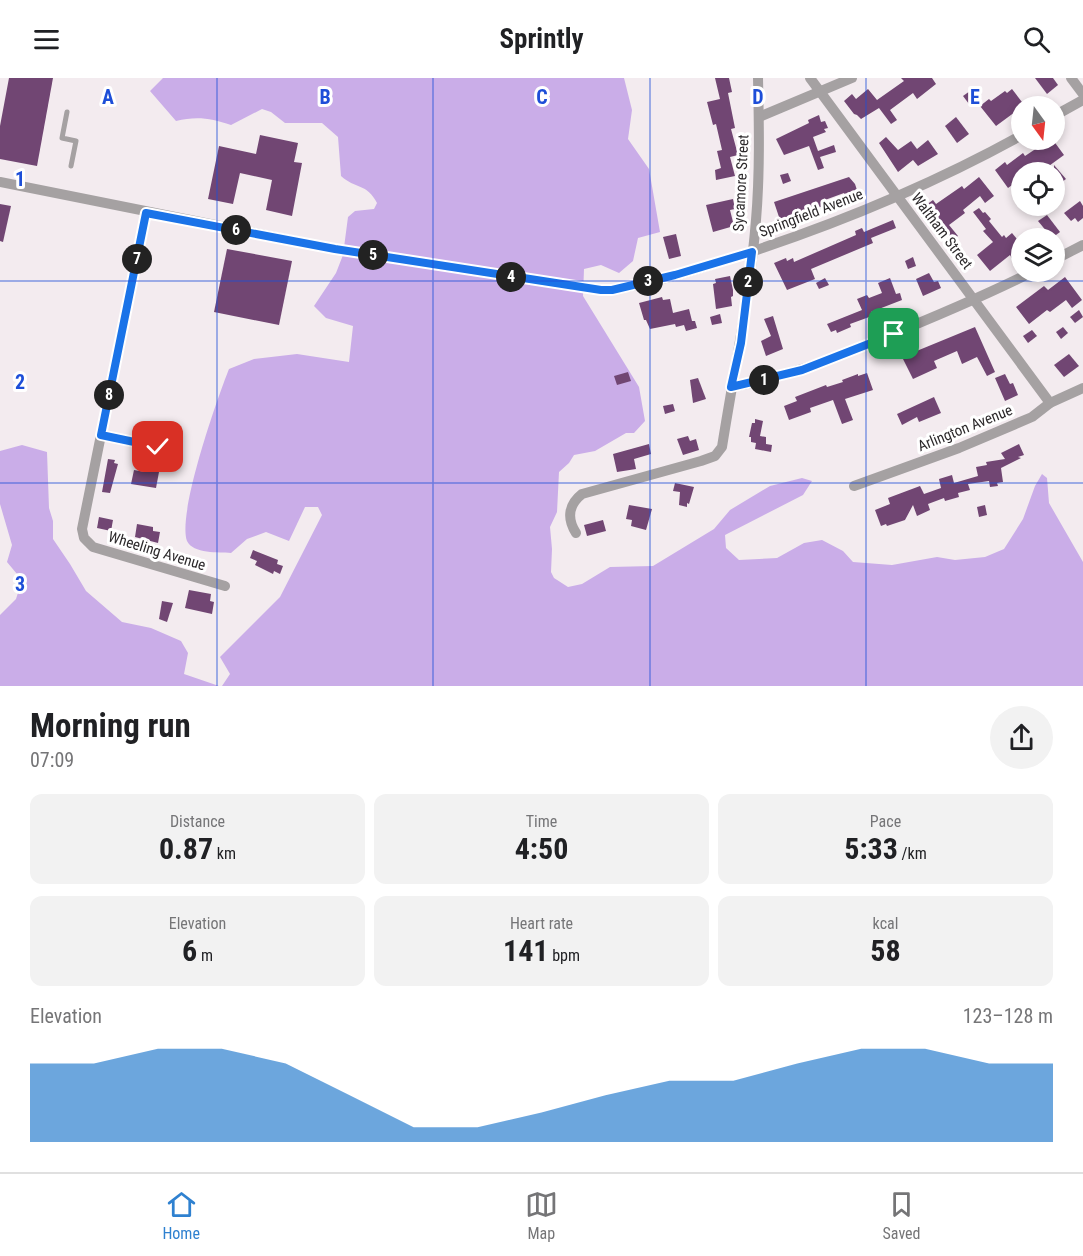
<!DOCTYPE html>
<meta charset="utf-8">
<style>
:root{--surface:#fff;--page:#f2f2f2;--text:#202124;--muted:#757577;--line:#e0e0e0;--accent:#2f81d0}
body{margin:0;font-family:"Roboto Condensed",sans-serif;background:var(--page);color:var(--text);height:100vh;display:flex;flex-direction:column;font-size:22px;white-space:nowrap}
*{box-sizing:border-box;margin:0}
p{font-size:20px;color:var(--muted)}
.icon{flex:none;width:33px;height:33px;fill:none;stroke:currentColor;stroke-width:2;stroke-linecap:round;stroke-linejoin:round}
.map{position:relative;height:608px;overflow:hidden}
.sheet{display:flex;flex-direction:column;background:var(--surface);flex:1}
.sheet>*{flex:none}
.needle{width:39px;rotate:165deg}
.fabs{position:absolute;left:1011px;top:18px;display:grid;gap:12px}
.fabs a{display:grid;place-items:center;width:54px;height:54px;border-radius:50%;background:var(--surface);box-shadow:0 3px 9px #0003;font-size:30px}
.pin{position:absolute;display:grid;place-items:center;width:51px;height:51px;color:#fff;margin:-26px;border-radius:12px;box-shadow:0 3px 9px #0006}
.km{position:absolute;width:30px;height:30px;margin:-15px;border-radius:50%;background:#222;color:#fff;font-size:16px;line-height:30px;text-align:center}
.round{display:grid;place-items:center;flex:none;width:63px;height:63px;border-radius:32px;background:var(--page)}
.summary{display:flex;align-items:center;justify-content:space-between;height:102px;padding:0 30px}
h1{font-size:33px;font-weight:700;line-height:45px}
.metrics{display:grid;grid-template-columns:repeat(3,1fr);gap:9px;height:102px;padding:6px 30px}
.metrics div{display:grid;align-content:center;border-radius:12px;background:var(--page);text-align:center}
.metrics b{font-size:30px;font-weight:700}
.metrics small{font-size:16px;font-weight:400}
.metrics p{font-size:16px}
.chart{height:168px;padding:12px 30px}
.chart p{display:flex;justify-content:space-between}
.chart svg{width:100%;height:108px;margin-top:6px;fill:var(--accent);opacity:.7}
header{display:flex;justify-content:space-between;align-items:center;height:78px;padding:0 30px;background:var(--surface);font-size:27px;font-weight:700}
.tabs{display:flex;justify-content:space-around;align-items:center;height:84px;border-top:2px solid var(--line);background:var(--surface);font-size:16px;color:var(--muted)}
.tabs a{display:grid;justify-items:center;gap:3px}
.tabs .on{color:var(--accent)}
.map>svg:first-child{display:block}
</style>
<header><svg class="icon" aria-label="menu" viewBox="0 0 24 24"><path d="M4 6h16M4 12h16M4 18h16"/></svg>Sprintly<svg class="icon" aria-label="search" viewBox="0 0 24 24"><circle cx="10" cy="10" r="6"/><path d="M15 15l6 6"/></svg></header>
<div class="map">
<svg width="1083" height="608" viewBox="0 0 1083 608">
<rect width="100%" height="100%" fill="#f3ebef"/>
<g fill="#caade8">
<path d="M163,0H624L632,32L628,61L649,91L660,154L638,160L633,183L619,195L601,187L584,191L583,218L639,309L645,343L634,355H626L595,373L574,377L569,385L559,394L557,434L550,449L552,471L551,494L554,500L568,509L582,506L610,489L653,488L714,451L730,432L770,408L802,400L812,403L803,417L725,457L726,470L739,482L777,480L804,465L822,462L843,473L853,484L892,487L937,479L955,482L985,479L1004,471L1023,441L1035,408L1042,396L1047,400L1049,425L1083,484V608H222L230,596L220,579L280,519L322,437L318,429H305L289,463L266,454L247,461L231,475C219,474 193,476 187,463C177,436 217,321 229,291L254,281L297,276L349,284L353,248L326,240L314,228L336,195L343,177L348,139L355,133L374,131L377,125C367,105 355,111 341,98L338,59L322,45H285L271,34L262,31L231,47C211,40 196,38 176,43L150,13Z"/>
<path d="M22,367L47,374L49,430L53,443V461L70,486L86,513L122,544L151,550L181,563L188,575L184,596L219,608H0V537L16,521L22,502L7,484L12,467L0,426V373Z"/>
</g>
<g fill="#714673">
<path d="M9,0H53L37,88L0,81V48Z"/>
<path d="M715,0H729L732,14L728,15L735,50L731,51L738,77L730,79L735,98L716,102L715,92L721,90L717,73L722,72L716,46L713,47L707,24L720,21Z"/>
<path d="M901,0H932L936,6L917,21L913,15L890,32L897,42L891,46L879,30L861,41L857,37L854,36L844,23L852,16L856,21L868,11L877,22L904,3Z"/>
<path d="M1035,0H1053L1058,7L1047,16Z"/>
<path d="M1012,11L1025,28H1022V33L1017,37L1015,34L996,48L980,28L989,21L991,23L1005,13L1007,15Z"/>
<path d="M970,13L976,20L969,26L963,18Z"/>
<path d="M819,37L821,44L825,43L828,50L824,51L826,54L813,59L818,73L834,67L836,74L820,79L824,90L818,92L809,68L784,77L776,61L809,45L808,42Z"/>
<path d="M956,39L969,56L957,65L945,48Z"/>
<path d="M260,57L298,65L294,84L302,85L292,138L266,132L272,102L240,95L233,126L208,121L219,68L256,76Z"/>
<path d="M886,59L898,72L911,63L917,71L928,62L938,76L918,88L913,82L898,94L879,65Z"/>
<path d="M1049,62H1053L1064,77L1042,93L1038,87L1028,94H1022V100L1008,110L995,92L1005,84L1007,87L1023,75L1025,78Z"/>
<path d="M1054,87L1066,101L1059,106L1054,100Z"/>
<path d="M788,95L791,103L783,106L780,97Z"/>
<path d="M849,99L855,106L859,118L847,123L844,115L825,122L827,127L795,137L796,140L781,145L774,124Z"/>
<path d="M979,99L994,118L985,125L980,118L963,132L965,135L949,147L958,158L950,164L922,130L933,122L936,126L962,108L964,111Z"/>
<path d="M733,121L735,131L730,132L734,148L713,154L706,127Z"/>
<path d="M1080,123L1083,128V140L1078,144L1075,140L1071,143L1064,135Z"/>
<path d="M0,126L11,128L3,164L0,163Z"/>
<path d="M979,130L983,135L985,134L991,141L989,143L1002,159L1004,157L1006,160L1012,155L1022,167V176L1013,182L1010,177L990,193L977,177L993,164L983,153L986,151L973,134Z"/>
<path d="M1047,137L1060,154L1052,160L1038,143Z"/>
<path d="M893,142L896,150L871,160L873,165L811,191L815,201L787,212L774,185L786,180L787,183L793,180L794,184L856,157L855,153L862,150L864,154Z"/>
<path d="M676,156L681,178L669,181L663,159Z"/>
<path d="M227,171L292,183L279,247L214,234Z"/>
<path d="M913,179L916,188L908,191L905,183Z"/>
<path d="M929,195L934,204L938,203L941,210L923,218L916,201Z"/>
<path d="M730,198L733,212V218L731,219L732,228L716,231L713,206L716,205L715,201Z"/>
<path d="M1065,199L1082,222L1072,230L1066,222L1050,234L1047,232L1029,246L1016,229L1044,208L1048,212Z"/>
<path d="M825,200L829,207L819,211L816,205Z"/>
<path d="M890,200L896,216L900,215L902,222L871,234L872,238L850,246L851,249L837,255L836,252L831,254L827,246L862,232L857,221L867,217L869,220L882,215L878,205Z"/>
<path d="M662,219L663,222L670,221L673,235L689,231L692,243H695L697,250L686,253L684,247L676,249L675,246L650,251L646,242H644L639,225Z"/>
<path d="M1079,232L1083,239L1075,245L1070,239Z"/>
<path d="M720,236L722,245L712,247L710,239Z"/>
<path d="M773,238L783,271L766,278L761,263L771,258L764,241Z"/>
<path d="M975,249L995,294L987,298L977,279L962,286L957,273L934,283L937,290L913,301L902,279Z"/>
<path d="M1063,249L1068,255L1061,261L1056,254Z"/>
<path d="M1032,252L1037,258L1028,265L1023,258Z"/>
<path d="M1069,276L1079,288L1064,299L1054,287Z"/>
<path d="M628,294L631,303L617,307L614,298Z"/>
<path d="M867,295L873,312L845,321L853,342L842,346L833,322L810,330L811,334L789,342L784,328L797,323L795,319L826,307L827,309L843,304L842,302L858,296V298Z"/>
<path d="M1005,296L1010,306L1013,305L1018,317L1005,323L995,300Z"/>
<path d="M698,300L706,321L693,325L690,302Z"/>
<path d="M934,319L941,335L919,344L917,339L902,347L897,336Z"/>
<path d="M673,326L675,333L665,336L663,328Z"/>
<path d="M755,341L763,343L760,358L766,359V366L772,367L771,374L755,371L756,365L751,364V359H749L752,345H755Z"/>
<path d="M688,358L690,363L696,361L699,372L683,377L677,361Z"/>
<path d="M649,366L651,376L634,381L636,391L617,394L613,376Z"/>
<path d="M1019,366L1024,377L1018,379L1021,380L1001,390L1003,404L997,405L998,408L990,409L989,403L968,406L970,412L958,415L959,419L945,423L944,420L928,426L930,432L917,438L913,427L905,442L887,448L886,446L881,448L875,432L890,426L888,420L920,408L924,416L941,410L939,401L952,397L954,405L978,398L976,389L987,387L986,384L1005,381L1001,375Z"/>
<path d="M108,381L115,382L114,385L118,386L110,415L102,414Z"/>
<path d="M145,391L159,394L156,410L131,406L134,392L145,394Z"/>
<path d="M675,405L694,409L689,426L687,425V429L679,427L680,414L673,413Z"/>
<path d="M629,427L652,431L646,452L631,448L632,442L626,441Z"/>
<path d="M985,427L987,437L979,439L977,429Z"/>
<path d="M99,439L113,442L111,453L97,450Z"/>
<path d="M603,442L606,453L587,458L584,447Z"/>
<path d="M137,446L153,449V453L160,454L158,465L135,459Z"/>
<path d="M253,472L278,482L277,486L283,488L280,496L274,493L273,496L255,487L257,483L250,480Z"/>
<path d="M189,512L211,516L210,523L214,524L212,536L185,530Z"/>
<path d="M162,523L173,525L167,544L159,541Z"/>
</g>
<g fill="none" stroke-linecap="round" stroke-linejoin="round">
<path stroke="#a5a1a2" stroke-width="5" d="M67,34L62,60L76,63L71,88"/>
<g stroke="#a5a1a2" stroke-width="10">
<path d="M810,0L1050,325"/>
<path d="M1071,0L1083,16"/>
<path d="M1054,38L1083,22"/>
<path d="M759,39L852,0"/>
<path d="M0,104L335,171L601,212C639,210 692,193 729,181C829,149 930,108 1022,57"/>
<path d="M146,134L82,451L84,460L93,469L225,508"/>
<path d="M1054,182L1083,167"/>
<path d="M731,309C784,300 832,281 880,261C932,240 982,219 1032,194"/>
<path d="M101,357L158,369"/>
<path d="M854,408L959,370L1032,339L1050,325L1083,310"/>
<path d="M576,455C567,441 568,427 582,416L701,383L715,378L722,369C734,293 750,218 756,142C760,95 759,47 758,0"/>
</g>
</g>
<g fill="none" stroke-linecap="round" stroke-linejoin="round">
<defs>
<path id="route" d="M158,369L101,357L146,135L335,171L601,212H612L675,197L752,174L741,265L731,309L802,292L894,256"/>
</defs>
<use href="#route" stroke="#fff" stroke-width="12"/>
<use href="#route" stroke="#1a73e8" stroke-width="8"/>
</g>
<path fill="none" stroke="#1d4ed8" stroke-width="1.5" stroke-opacity="0.55" d="M217,0V608M433,0V608M650,0V608M866,0V608M0,203H1083M0,405H1083"/>
<g text-anchor="middle" stroke-width="6" stroke-linejoin="round" paint-order="stroke">
<g font-size="15" fill="#2c292b" stroke="#fff">
<text transform="translate(741 105) rotate(-87)" y="5">Sycamore Street</text>
<text transform="translate(811 135) rotate(-21)" y="5">Springfield Avenue</text>
<text transform="translate(942 153) rotate(53)" y="5">Waltham Street</text>
<text transform="translate(965 350) rotate(-22)" y="5">Arlington Avenue</text>
<text transform="translate(157 473) rotate(17)" y="5">Wheeling Avenue</text>
</g>
</g>
<g font-size="20" text-anchor="middle" font-weight="bold" fill="#1d4ed8" stroke="#fff" stroke-width="6" stroke-linejoin="round" paint-order="stroke">
<text x="108" y="26">A</text>
<text x="325" y="26">B</text>
<text x="542" y="26">C</text>
<text x="758" y="26">D</text>
<text x="975" y="26">E</text>
<text x="20" y="108">1</text>
<text x="20" y="311">2</text>
<text x="20" y="513">3</text>
</g>
</svg>
<div class="fabs">
<a><svg class="needle" viewBox="-14 -14 28 28"><path d="M0-13l5 13h-10z" fill="#e53935"/><path d="M0 13l5-13h-10z" fill="#757577"/></svg></a>
<a><svg class="icon" aria-label="locate" viewBox="0 0 24 24"><circle cx="12" cy="12" r="6"/><path d="M12 2v4M12 18v4M2 12h4M18 12h4"/></svg></a>
<a><svg class="icon" aria-label="layers" viewBox="0 0 24 24"><path d="M12 4l9 5-9 5-9-5zM3 14l9 5 9-5"/></svg></a>
</div>
<div class="pin" style="left:894px;top:256px;background:#1e9e55"><svg class="icon" aria-label="arrive" viewBox="0 0 24 24"><path d="M6 21V4h12l-3 4 3 4H6"/></svg></div>
<div class="pin" style="left:158px;top:369px;background:#d93025"><svg class="icon" aria-label="check" viewBox="0 0 24 24"><path d="M5 12l5 5 9-10"/></svg></div>
<b class="km" style="left:764px;top:302px">1</b>
<b class="km" style="left:748px;top:204px">2</b>
<b class="km" style="left:648px;top:203px">3</b>
<b class="km" style="left:511px;top:199px">4</b>
<b class="km" style="left:373px;top:177px">5</b>
<b class="km" style="left:236px;top:152px">6</b>
<b class="km" style="left:137px;top:181px">7</b>
<b class="km" style="left:109px;top:317px">8</b>
</div>
<section class="sheet">
<div class="summary"><div><h1>Morning run</h1><p>07:09</p></div><a class="round"><svg class="icon" aria-label="share" viewBox="0 0 24 24"><path d="M12 15V3M7 8l5-5 5 5M5 13v7h14v-7"/></svg></a></div>
<div class="metrics">
<div><p>Distance</p><b>0.87<small> km</small></b></div>
<div><p>Time</p><b>4:50</b></div>
<div><p>Pace</p><b>5:33<small> /km</small></b></div>
</div>
<div class="metrics">
<div><p>Elevation</p><b>6<small> m</small></b></div>
<div><p>Heart rate</p><b>141<small> bpm</small></b></div>
<div><p>kcal</p><b>58</b></div>
</div>
<div class="chart"><p><span>Elevation</span>123–128 m</p>
<svg viewBox="0 0 160 44" preserveAspectRatio="none"><path d="M0 44V12L10 12L20 6L30 6L40 12L50 25L60 38L70 38L80 32L90 25L100 19L110 19L120 12L130 6L140 6L150 12L160 12V44z"/></svg>
</div>
</section>
<nav class="tabs">
<a class="on"><svg class="icon" aria-label="home" viewBox="0 0 24 24"><path d="M3 11l9-7 9 7M6 9v11h12V9"/></svg>Home</a>
<a><svg class="icon" aria-label="map" viewBox="0 0 24 24"><path d="M3 6l6-2 6 2 6-2v14l-6 2-6-2-6 2zM9 4v14M15 6v14"/></svg>Map</a>
<a><svg class="icon" aria-label="saved" viewBox="0 0 24 24"><path d="M7 4h10v16l-5-4-5 4z"/></svg>Saved</a>
</nav>
